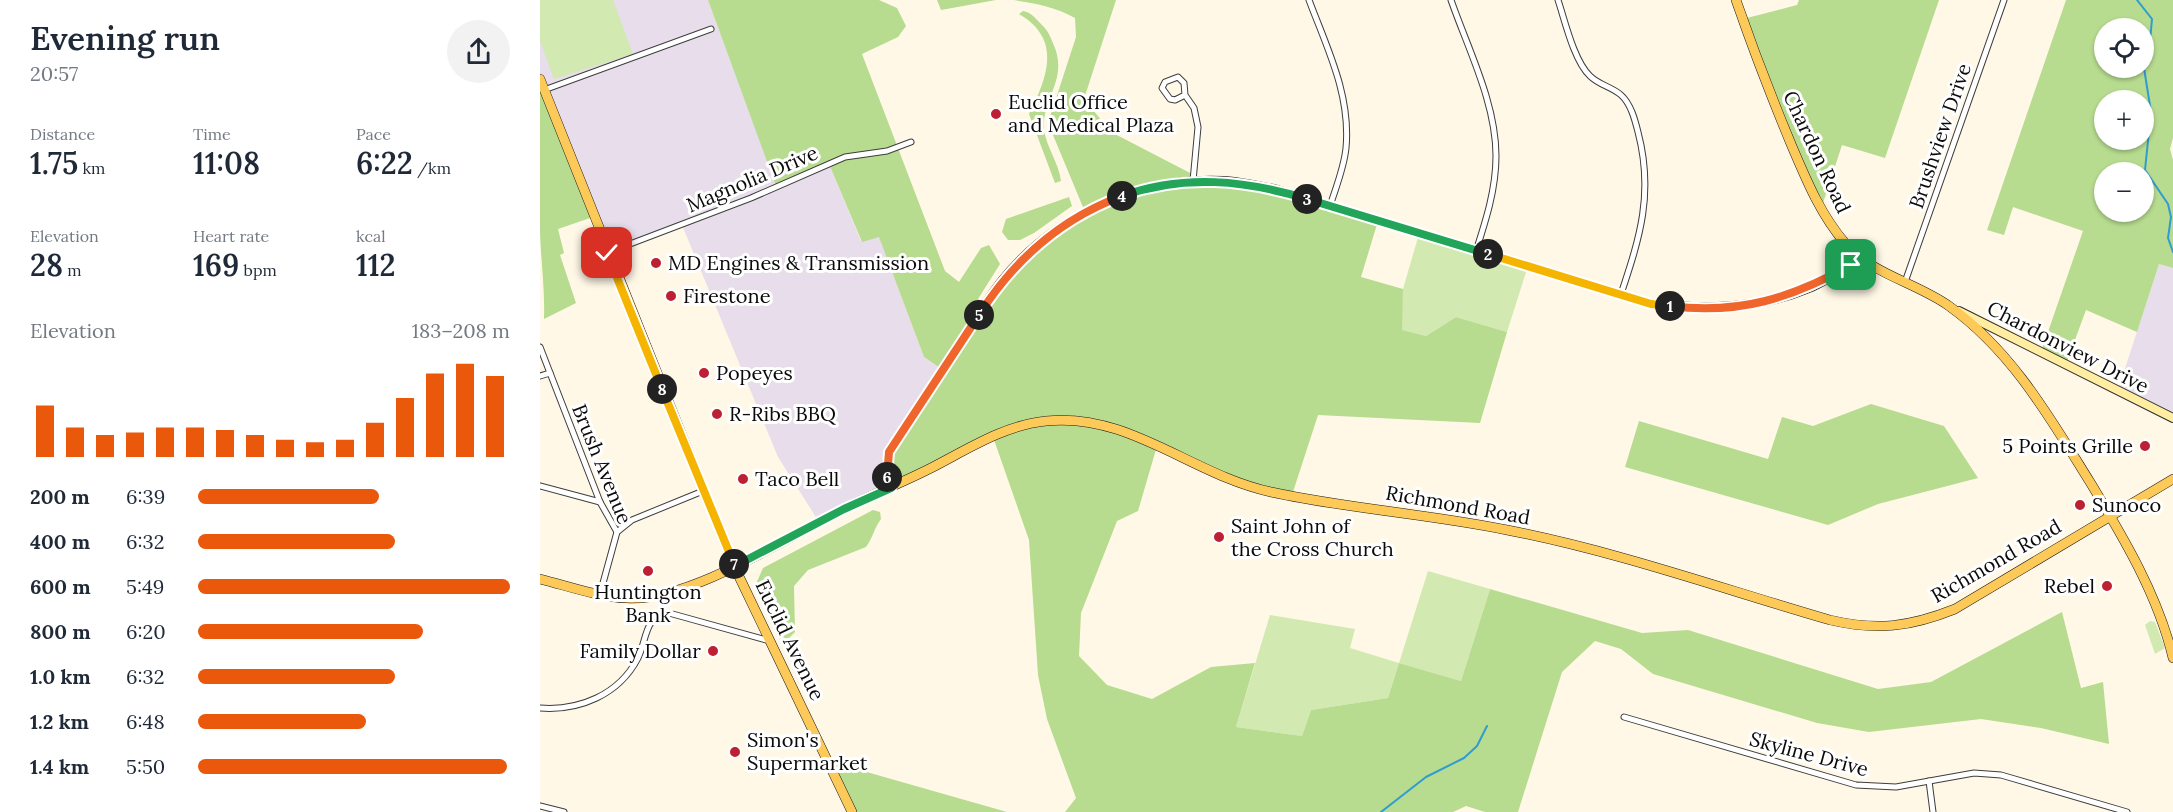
<!DOCTYPE html>
<meta charset="utf-8">
<style>
:root{--surface:#fff;--page:#f2f2f3;--text:#1f2937;--muted:#747a83;--accent:#ea580c}
body{margin:0;font-family:Lora,serif;background:var(--page);color:var(--text);height:100vh;display:flex;flex-direction:column;font-size:22px;white-space:nowrap}
*{box-sizing:border-box;margin:0}
p{font-size:20px;color:var(--muted)}
.icon{flex:none;width:33px;height:33px;fill:none;stroke:currentColor;stroke-width:2;stroke-linecap:round;stroke-linejoin:round}
.map{position:relative;flex:1;overflow:hidden}
.side{display:flex;flex-direction:column;background:var(--surface);width:540px}
.side>*{flex:none}
.fabs{position:absolute;left:1554px;top:18px;display:grid;gap:12px}
.fabs a{display:grid;place-items:center;width:60px;height:60px;border-radius:50%;background:var(--surface);box-shadow:0 2px 4px #0004;font-size:30px}
.pin{position:absolute;display:grid;place-items:center;width:51px;height:51px;color:#fff;margin:-26px;border-radius:12px;box-shadow:0 3px 9px #0006}
.km{position:absolute;width:30px;height:30px;margin:-15px;border-radius:50%;background:#222;color:#fff;font-size:16px;line-height:30px;text-align:center}
.round{display:grid;place-items:center;flex:none;width:63px;height:63px;border-radius:32px;background:var(--page)}
.head{display:flex;align-items:center;justify-content:space-between;height:102px;padding:0 30px}
h1{font-size:33px;font-weight:600;line-height:45px}
.metrics{display:grid;grid-template-columns:repeat(3,1fr);gap:9px;height:102px;padding:6px 30px}
.metrics div{display:grid;align-content:center}
.metrics b{font-size:30px;font-weight:600}
.metrics small{font-size:16px;font-weight:400}
.metrics p{font-size:16px}
.chart{height:168px;padding:12px 30px}
.chart p{display:flex;justify-content:space-between}
.chart svg{width:100%;height:108px;margin-top:6px;stroke:var(--accent);stroke-width:6}
ul{padding:0 30px;list-style:none;font-size:20px}
li{display:grid;grid-template-columns:96px 72px 1fr;align-items:center;height:45px}
li i{height:15px;border-radius:8px;background:var(--accent)}
main{display:flex;flex:1;min-height:0}
.map>svg:first-child{display:block}
</style>
<main>
<section class="side">
<div class="head"><div><h1>Evening run</h1><p>20:57</p></div><a class="round"><svg class="icon" aria-label="share" viewBox="0 0 24 24"><path d="M12 15V3M7 8l5-5 5 5M5 13v7h14v-7"/></svg></a></div>
<div class="metrics">
<div><p>Distance</p><b>1.75<small> km</small></b></div>
<div><p>Time</p><b>11:08</b></div>
<div><p>Pace</p><b>6:22<small> /km</small></b></div>
</div>
<div class="metrics">
<div><p>Elevation</p><b>28<small> m</small></b></div>
<div><p>Heart rate</p><b>169<small> bpm</small></b></div>
<div><p>kcal</p><b>112</b></div>
</div>
<div class="chart"><p><span>Elevation</span>183–208 m</p>
<svg viewBox="0 0 160 44" preserveAspectRatio="none"><path d="M5 44V23M15 44V32M25 44V35M35 44V34M45 44V32M55 44V32M65 44V33M75 44V35M85 44V37M95 44V38M105 44V37M115 44V30M125 44V20M135 44V10M145 44V6M155 44V11"/></svg>
</div>
<ul>
<li><b>200 m</b>6:39<i style="width:58%"></i></li>
<li><b>400 m</b>6:32<i style="width:63%"></i></li>
<li><b>600 m</b>5:49<i style="width:100%"></i></li>
<li><b>800 m</b>6:20<i style="width:72%"></i></li>
<li><b>1.0 km</b>6:32<i style="width:63%"></i></li>
<li><b>1.2 km</b>6:48<i style="width:54%"></i></li>
<li><b>1.4 km</b>5:50<i style="width:99%"></i></li>
</ul>
</section>
<div class="map">
<svg width="1633" height="812" viewBox="0 0 1633 812">
<rect width="100%" height="100%" fill="#fff8e7"/>
<g fill="#e8ddea">
<path d="M0,0H168L236,185L289,164L321,241L339,236L384,357L403,370L351,488L279,522L238,457L142,225L67,253L0,79Z"/>
<path d="M1619,264L1633,268V418L1578,390Z"/>
</g>
<g fill="#d2e9b1">
<path d="M0,0H73L93,54L14,79L0,41Z"/>
<path d="M879,234L988,266L967,332L916,317L886,336L861,330L863,289Z"/>
<path d="M888,571L950,589L921,681L859,663L848,698L771,710L762,736L696,727L730,615L815,629L810,648L859,663Z"/>
<path d="M1610,621L1615,622L1625,648L1615,654L1605,625Z"/>
</g>
<g fill="#b7db8f" fill-rule="evenodd">
<path d="M168,0H339L357,8L366,26L358,37L322,54L405,271L419,282L441,248L449,245L460,264L438,299L445,305L495,245L545,212L508,123L536,37L535,18C516,7 494,3 473,0H576L544,99L571,132L654,175L653,181L707,184L838,221L821,277L863,289L862,330L886,336L916,317L967,332L940,423L778,415L752,495L734,492L617,446L598,511L577,521L541,613L539,656L567,685L612,699L671,667L715,663L696,727L762,736L771,710L848,698L859,663L921,681L950,589L1102,633L1148,630L1338,689L1391,682L1522,612L1541,688L1563,682L1569,744L1501,728L1441,719L1329,732L1277,723L1113,674L1081,649L1055,641L1022,672L978,812H945L926,806L913,812H525L536,798L507,719L498,675L489,540L453,437L351,488L347,460L403,370L384,357L339,237L322,242L289,164L236,186Z"/>
<path d="M397,0H456L401,10Z"/>
<path d="M1259,0H1399L1345,158L1302,145L1281,209L1203,19L1257,5Z"/>
<path d="M1526,0H1633V138L1630,149L1633,160V268L1619,264L1597,332L1546,310L1526,364L1501,352L1543,231L1473,207L1464,235L1447,230ZM1564,28H1604V68H1564ZM1564,100H1604V140H1564ZM1564,172H1604V212H1564Z"/>
<path d="M483,11C491,12 496,19 501,24C509,31 511,39 515,48C527,81 502,98 504,129C506,147 519,163 521,181L515,183L489,114C508,77 522,39 479,14Z"/>
<path d="M0,79L53,217L18,229L24,253L20,255L36,303L4,319C5,289 1,262 0,232C0,181 0,130 0,79Z"/>
<path d="M529,197L532,206L494,233L480,240H468L462,232L466,219Z"/>
<path d="M1331,404L1404,426L1438,478L1338,504L1288,525L1085,467L1099,421L1228,459L1242,417L1273,426Z"/>
<path d="M333,510L340,512L341,519C334,528 333,538 326,547L268,570L254,586L255,632L246,641L240,640L217,593L215,586L223,568Z"/>
<path d="M288,761L467,812H312Z"/>
</g>
<g fill="none" stroke-linecap="round" stroke-linejoin="round">
<g stroke="#2f9dd1" stroke-width="2">
<path d="M1597,0L1612,19L1610,41L1604,68L1611,112L1605,170L1628,204L1631,217L1628,238L1633,252"/>
<path d="M841,812L886,777L924,758L937,746L947,726"/>
</g>
<defs>
<g id="street">
<path d="M769,0C787,48 811,95 806,148C804,168 796,187 790,206"/>
<path d="M911,0C928,49 956,103 956,156C956,189 946,220 936,251"/>
<path d="M1018,0C1025,21 1034,61 1050,76C1059,85 1072,87 1081,95C1091,104 1095,120 1098,132C1114,193 1100,237 1081,294"/>
<path d="M4,90L171,29"/>
<path d="M645,95L635,100L630,99L622,88L625,82L638,77L644,83L645,95L654,108L658,127L653,181"/>
<path d="M69,252L211,198L305,157L347,151L371,142"/>
<path d="M1365,282L1464,0"/>
<path d="M0,347L60,502L77,532L60,594"/>
<path d="M0,376L10,373"/>
<path d="M0,486L60,502"/>
<path d="M77,532L92,520L163,491"/>
<path d="M0,708C39,711 79,695 98,658C107,640 104,615 129,613L230,641"/>
<path d="M1084,717L1316,785L1356,787L1434,773L1461,775L1587,812"/>
<path d="M1389,781L1393,812"/>
<path d="M0,806L24,812"/>
</g>
<g id="secondary">
<path d="M1419,311L1633,418"/>
<path d="M351,488L346,475L349,452C373,417 396,381 419,345C433,324 446,301 462,281C514,216 600,177 683,181C701,182 719,186 737,190L1111,304C1165,310 1219,309 1269,288C1287,280 1304,269 1321,259"/>
</g>
<g id="primary">
<path d="M1196,0C1213,49 1231,96 1251,144C1266,179 1280,214 1305,243C1331,274 1377,283 1409,306C1472,351 1510,418 1550,482C1583,537 1618,595 1633,658"/>
<path d="M0,79L194,566L312,812"/>
<path d="M0,579C28,586 58,597 87,598C147,602 245,539 300,511C330,495 362,483 393,467C428,449 465,425 506,421C589,412 652,475 731,492C809,509 889,514 967,530C1076,551 1183,589 1290,620C1337,631 1370,627 1415,609L1633,479"/>
</g>
</defs>
<use href="#street" stroke="#3d3d3d" stroke-width="7"/>
<use href="#secondary" stroke="#2c2c2c" stroke-width="10"/>
<use href="#primary" stroke="#1b1b1b" stroke-width="10"/>
<use href="#street" stroke="#fff" stroke-width="5"/>
<use href="#secondary" stroke="#ffeea2" stroke-width="8"/>
<use href="#primary" stroke="#fdc959" stroke-width="9"/>
</g>
<g fill="none" stroke-linecap="round" stroke-linejoin="round">
<defs>
<path id="split-1" d="M1130,306C1199,315 1252,298 1311,265"/>
<path id="split-2" d="M948,254L1111,304L1130,306"/>
<path id="split-3" d="M767,199L948,254"/>
<path id="split-4" d="M582,196C644,174 705,180 767,199"/>
<path id="split-5" d="M439,315C474,260 520,219 582,196"/>
<path id="split-6" d="M347,477L349,452L439,315"/>
<path id="split-7" d="M194,564L195,566L304,509L351,488L347,477"/>
<path id="split-8" d="M122,389L194,564"/>
<path id="split-9" d="M67,253L122,389"/>
</defs>
<use href="#split-1" stroke="#fff" stroke-width="12"/>
<use href="#split-2" stroke="#fff" stroke-width="12"/>
<use href="#split-3" stroke="#fff" stroke-width="12"/>
<use href="#split-4" stroke="#fff" stroke-width="12"/>
<use href="#split-5" stroke="#fff" stroke-width="12"/>
<use href="#split-6" stroke="#fff" stroke-width="12"/>
<use href="#split-7" stroke="#fff" stroke-width="12"/>
<use href="#split-8" stroke="#fff" stroke-width="12"/>
<use href="#split-9" stroke="#fff" stroke-width="12"/>
<use href="#split-1" stroke="#f0652b" stroke-width="8"/>
<use href="#split-2" stroke="#f5b400" stroke-width="8"/>
<use href="#split-3" stroke="#22a559" stroke-width="8"/>
<use href="#split-4" stroke="#22a559" stroke-width="8"/>
<use href="#split-5" stroke="#f0652b" stroke-width="8"/>
<use href="#split-6" stroke="#f0652b" stroke-width="8"/>
<use href="#split-7" stroke="#22a559" stroke-width="8"/>
<use href="#split-8" stroke="#f5b400" stroke-width="8"/>
<use href="#split-9" stroke="#f5b400" stroke-width="8"/>
</g>
<g fill="#bd1f33" stroke="#fff" stroke-width="2">
<circle cx="456" cy="114" r="6"/>
<circle cx="116" cy="263" r="6"/>
<circle cx="131" cy="296" r="6"/>
<circle cx="164" cy="373" r="6"/>
<circle cx="177" cy="414" r="6"/>
<circle cx="1605" cy="446" r="6"/>
<circle cx="203" cy="479" r="6"/>
<circle cx="1540" cy="505" r="6"/>
<circle cx="679" cy="537" r="6"/>
<circle cx="108" cy="571" r="6"/>
<circle cx="1567" cy="586" r="6"/>
<circle cx="173" cy="651" r="6"/>
<circle cx="195" cy="752" r="6"/>
</g>
<g text-anchor="middle" stroke-width="6" stroke-linejoin="round" paint-order="stroke">
<g font-size="20" fill="#0a0a0a" stroke="#fff" text-anchor="start">
<text x="468" y="109">Euclid Office<tspan x="468" dy="23">and Medical Plaza</tspan></text>
<text x="128" y="270">MD Engines &amp; Transmission</text>
<text x="143" y="303">Firestone</text>
<text x="176" y="380">Popeyes</text>
<text x="189" y="421">R-Ribs BBQ</text>
<text x="1593" y="453" text-anchor="end">5 Points Grille</text>
<text x="215" y="486">Taco Bell</text>
<text x="1552" y="512">Sunoco</text>
<text x="691" y="533">Saint John of<tspan x="691" dy="23">the Cross Church</tspan></text>
<text x="1555" y="593" text-anchor="end">Rebel</text>
<text x="108" y="599" text-anchor="middle">Huntington<tspan x="108" dy="23">Bank</tspan></text>
<text x="161" y="658" text-anchor="end">Family Dollar</text>
<text x="207" y="747">Simon's<tspan x="207" dy="23">Supermarket</tspan></text>
</g>
<g font-size="20" fill="#0a0a0a" stroke="#fff">
<text transform="translate(1400 136) rotate(-71)" y="7">Brushview Drive</text>
<text transform="translate(1277 152) rotate(65)" y="7">Chardon Road</text>
<text transform="translate(212 179) rotate(-23)" y="7">Magnolia Drive</text>
<text transform="translate(1528 347) rotate(27)" y="7">Chardonview Drive</text>
<text transform="translate(62 464) rotate(68)" y="7">Brush Avenue</text>
<text transform="translate(918 505) rotate(10)" y="7">Richmond Road</text>
<text transform="translate(1456 561) rotate(-30)" y="7">Richmond Road</text>
<text transform="translate(250 640) rotate(64)" y="7">Euclid Avenue</text>
<text transform="translate(1269 754) rotate(15)" y="7">Skyline Drive</text>
</g>
</g>
</svg>
<div class="fabs">
<a><svg class="icon" aria-label="locate" viewBox="0 0 24 24"><circle cx="12" cy="12" r="6"/><path d="M12 2v4M12 18v4M2 12h4M18 12h4"/></svg></a>
<a>+</a>
<a>−</a>
</div>
<div class="pin" style="left:1311px;top:265px;background:#1e9e55"><svg class="icon" aria-label="arrive" viewBox="0 0 24 24"><path d="M6 21V4h12l-3 4 3 4H6"/></svg></div>
<div class="pin" style="left:67px;top:253px;background:#d93025"><svg class="icon" aria-label="check" viewBox="0 0 24 24"><path d="M5 12l5 5 9-10"/></svg></div>
<b class="km" style="left:1130px;top:306px">1</b>
<b class="km" style="left:948px;top:254px">2</b>
<b class="km" style="left:767px;top:199px">3</b>
<b class="km" style="left:582px;top:196px">4</b>
<b class="km" style="left:439px;top:315px">5</b>
<b class="km" style="left:347px;top:477px">6</b>
<b class="km" style="left:194px;top:564px">7</b>
<b class="km" style="left:122px;top:389px">8</b>
</div>
</main>
